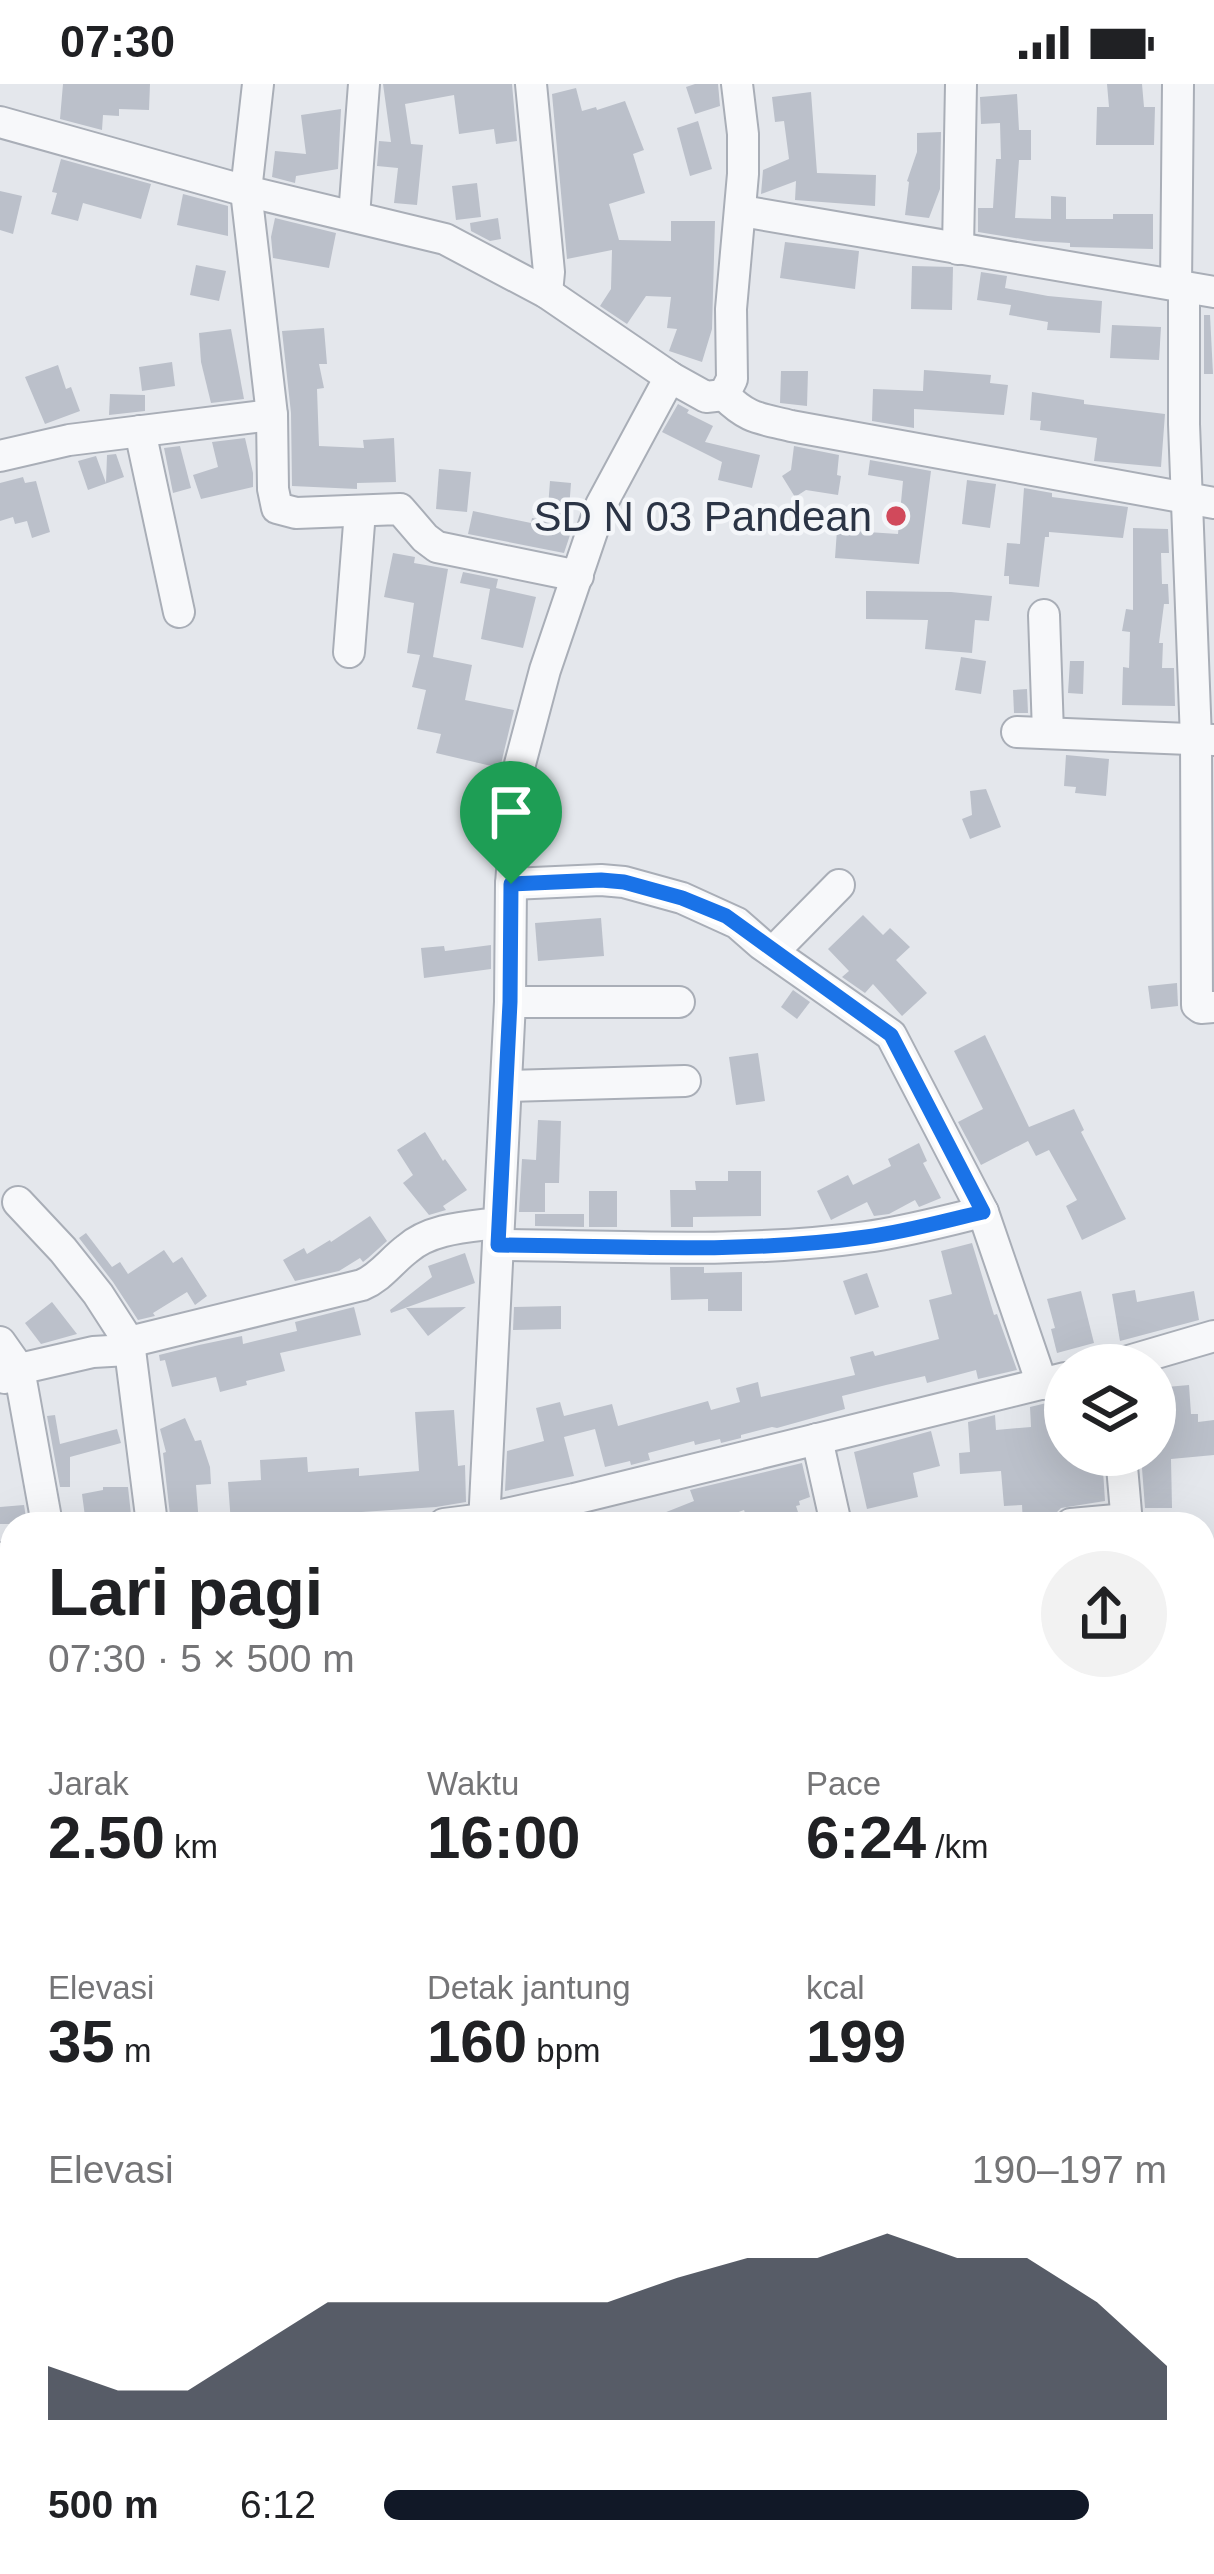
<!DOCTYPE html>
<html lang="id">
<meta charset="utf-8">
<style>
:root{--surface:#fff;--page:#f2f2f2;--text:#202124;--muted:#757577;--accent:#111827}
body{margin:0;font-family:Arial,sans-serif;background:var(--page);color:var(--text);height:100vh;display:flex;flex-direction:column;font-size:45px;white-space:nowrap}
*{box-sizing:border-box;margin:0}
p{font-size:39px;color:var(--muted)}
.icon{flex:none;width:66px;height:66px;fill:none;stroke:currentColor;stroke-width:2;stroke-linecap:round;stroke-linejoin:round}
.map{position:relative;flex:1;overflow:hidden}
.sheet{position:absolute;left:0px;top:1428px;width:1215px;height:1062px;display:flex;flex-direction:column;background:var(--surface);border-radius:36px 36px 0 0;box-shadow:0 12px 48px #0002}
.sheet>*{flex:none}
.buttons{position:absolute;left:1044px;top:1260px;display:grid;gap:24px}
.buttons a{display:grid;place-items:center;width:132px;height:132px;border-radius:50%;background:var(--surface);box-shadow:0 12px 48px #0002;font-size:60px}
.pin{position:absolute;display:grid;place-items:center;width:102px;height:102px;color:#fff;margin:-123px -51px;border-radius:50% 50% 50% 0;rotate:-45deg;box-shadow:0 0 12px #0007}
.pin .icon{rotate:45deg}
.round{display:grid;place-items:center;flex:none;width:126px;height:126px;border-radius:63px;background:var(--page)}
.head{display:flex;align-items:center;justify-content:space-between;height:204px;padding:0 48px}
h1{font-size:66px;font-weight:600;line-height:90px}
.metrics{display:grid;grid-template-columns:repeat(3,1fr);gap:18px;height:204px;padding:12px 48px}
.metrics div{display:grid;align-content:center}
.metrics b{font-size:60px;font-weight:600}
.metrics small{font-size:33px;font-weight:400}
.metrics p{font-size:33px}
.chart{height:336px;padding:24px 48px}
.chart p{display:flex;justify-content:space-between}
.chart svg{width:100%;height:216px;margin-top:12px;fill:var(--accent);opacity:.7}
ul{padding:0 48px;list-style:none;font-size:39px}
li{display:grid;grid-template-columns:192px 144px 1fr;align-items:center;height:90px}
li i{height:30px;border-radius:15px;background:var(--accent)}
.status{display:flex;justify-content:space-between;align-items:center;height:84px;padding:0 60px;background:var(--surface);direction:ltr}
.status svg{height:33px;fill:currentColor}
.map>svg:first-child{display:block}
</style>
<div class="status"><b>07:30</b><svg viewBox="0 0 49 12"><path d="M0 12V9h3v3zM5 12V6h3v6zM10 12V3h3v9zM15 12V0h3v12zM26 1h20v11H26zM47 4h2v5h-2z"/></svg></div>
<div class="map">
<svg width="1214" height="2490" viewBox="0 0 1214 2490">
<rect width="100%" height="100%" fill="#e4e7ec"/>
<g fill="#bbc0ca">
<path d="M63,0H150L149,26L119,25V32L103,31L102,46L60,35Z"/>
<path d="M383,0H512L517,57L496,60L494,45L459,50L454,11L405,20L411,60L423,61L417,121L394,119L398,84L377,82L379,57L391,58Z"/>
<path d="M695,0H718L720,22L695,30L686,3Z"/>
<path d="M1107,0H1142L1144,23H1155L1154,61H1096L1097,23H1109Z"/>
<path d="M576,4L582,27L596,23L597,26L625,17L644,66L633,70L645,109L609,120L619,156L671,157V137H715L712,245L702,278L669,267L677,245L667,244L671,213L646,212L627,240L600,222L611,205L612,166L567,175L552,10Z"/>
<path d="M811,8L817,89L876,91L875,122L795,116L796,97L761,110L763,86L789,75L784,37L775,38L772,13Z"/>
<path d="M1017,10L1019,46H1031V76H1019L1015,134L1051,135V112L1066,113V135H1113V130H1153V165L1070,163V159L1034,157L978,148V124H993L996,75H1001L1000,39L981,40L980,13Z"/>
<path d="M341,25L338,85L296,92L295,99L272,93L275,67L306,70L301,31Z"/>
<path d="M698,37L712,85L690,92L677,44Z"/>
<path d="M941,48L940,105L929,134L905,131L909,98L907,97L917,68V49Z"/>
<path d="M61,75L151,100L141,135L83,119L78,137L51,130L57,109L52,108Z"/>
<path d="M477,99L481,133L456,136L452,102Z"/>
<path d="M0,107L22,112L13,150L0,146Z"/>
<path d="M183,110L228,122V152L177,141Z"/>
<path d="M275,134L336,149L329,184L273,174L271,153Z"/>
<path d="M498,134L501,155L490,157L471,147L470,139Z"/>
<path d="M785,158L859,167L855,205L780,194Z"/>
<path d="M196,181L226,187L219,217L190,211Z"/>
<path d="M912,182L953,183L952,226L911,225Z"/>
<path d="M981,188L1007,192L1005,204L1048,212L1102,217L1100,249L1047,246L1048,238L1009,231L1011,221L977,216Z"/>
<path d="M1204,231H1210L1213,290H1204Z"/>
<path d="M1112,241L1161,243L1159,276L1110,274Z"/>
<path d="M324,244L327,280H319L324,304L317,305L319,362L364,364L363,356L394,354L396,398L357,399V405L292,402L291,329L282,247Z"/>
<path d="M231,245L244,315L211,319L201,278L199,249Z"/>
<path d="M172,278L175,302L142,307L139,283Z"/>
<path d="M58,281L66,305L71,303L80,327L45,340L25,293Z"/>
<path d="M924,286L991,291L990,299L1008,301L1004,331L914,325V344L872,337L873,305L923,307Z"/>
<path d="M781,287H808L807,322L780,319Z"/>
<path d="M1032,308L1084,316V320L1165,330L1161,383L1094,377L1097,354L1040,346L1041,337L1030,336Z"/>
<path d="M110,310L145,311V327L109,331Z"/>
<path d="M678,320L689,326L687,329L713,342L705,358L760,371L752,404L718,396L722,378L662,348Z"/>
<path d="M245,354L253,389V403L201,415L193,391L218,383L212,358Z"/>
<path d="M180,362L191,404L173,409L164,364Z"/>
<path d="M794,362L839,371L837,391L841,392L838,411L806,406L795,413L782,392L791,386Z"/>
<path d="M116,370L124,393L88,406L78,377L96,372L106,399L107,371Z"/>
<path d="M870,376L931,387L919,480L835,474L837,446L898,450L903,397L868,391Z"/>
<path d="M439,385L471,388L467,428L436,425Z"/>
<path d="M23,393L25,399L36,397L50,448L32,454L27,437L15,440L13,433L0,437V399Z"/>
<path d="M967,396L996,400L990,444L962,440Z"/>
<path d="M550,397L571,399L568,438L574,439L564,469L468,450L473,427L531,439L532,434L547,437Z"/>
<path d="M1024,404L1052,409V413L1128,423L1123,454L1049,448V453H1045L1039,503L1009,500V492H1004L1007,459L1020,460Z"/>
<path d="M1133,444L1168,445L1169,469H1161L1162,500H1168L1169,520H1164L1159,559H1163L1162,584H1174L1175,622L1122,621L1123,583L1129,584L1130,548L1122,547L1126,525L1133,526Z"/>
<path d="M393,469L415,473L414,479L448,485L433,573L472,581L465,616L514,626L500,684L436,669L441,650L417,645L426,606L412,603L420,571L407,569L414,519L384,513Z"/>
<path d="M463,488L498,495L496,504L536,513L523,564L481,555L490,505L460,499Z"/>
<path d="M866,507L951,508L992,512L989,537L975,536L972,569L925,565L928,536L866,535Z"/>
<path d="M961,573L986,577L981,610L955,606Z"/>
<path d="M1070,577H1084L1083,610L1068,609Z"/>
<path d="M1027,605L1028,629H1014L1013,606Z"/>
<path d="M1066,671L1109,675L1106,712L1075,709L1076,703L1064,702Z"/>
<path d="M986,705L1001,743L970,755L962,735L972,731L970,707Z"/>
<path d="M863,831L883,851L890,844L910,863L896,876L927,909L902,932L873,900L865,909L842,893L849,887L828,865Z"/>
<path d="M601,834L604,872L538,877L535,839Z"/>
<path d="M491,861V885L424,894L421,864L444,862L445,867Z"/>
<path d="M1177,899L1178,922L1151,925L1148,902Z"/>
<path d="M793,906L810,918L797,935L781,923Z"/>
<path d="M985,951L1029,1043L1074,1025L1084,1046L1081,1048L1126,1135L1082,1156L1066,1122L1077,1116L1049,1066L1036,1072L1028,1057L981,1081L958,1038L983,1025L954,967Z"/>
<path d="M758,969L765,1017L736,1021L729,973Z"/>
<path d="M538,1036L561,1037L559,1099H545V1128H519L522,1075L536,1076Z"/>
<path d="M425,1048L443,1077L445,1075L467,1106L443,1122L446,1126L429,1131L403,1099L413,1091L397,1066Z"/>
<path d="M919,1059L927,1077L923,1079L941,1114L919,1123L915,1116L889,1130L874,1132L867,1118L831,1136L817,1107L848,1091L853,1101L891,1082L888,1075Z"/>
<path d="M728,1087H761V1132L693,1133V1143H671L670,1106H696L695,1097H728Z"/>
<rect x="589" y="1107" width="28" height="36"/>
<path d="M535,1130H584V1143L535,1142Z"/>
<path d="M370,1132L387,1157L368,1174L363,1178L360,1174L339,1187L295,1197L283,1176L304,1164L307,1170L330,1156L331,1158Z"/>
<path d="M86,1149L112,1183L120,1178L128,1190L164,1166L173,1179L182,1173L207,1212L195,1221L187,1208L153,1229L155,1232L138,1236L113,1198L79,1154Z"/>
<path d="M972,1159L994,1231L997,1230L1017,1286L978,1295L976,1286L927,1299L925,1292L886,1301L842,1312L845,1325L777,1344L772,1343L741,1351V1354L721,1359L720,1355L695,1361L694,1357L648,1369L650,1376L631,1381L630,1377L605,1383L595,1345L564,1353L574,1392L505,1407L507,1367L544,1357L536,1324L560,1318L564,1332L612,1320L618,1342L708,1317L711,1326L740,1318L736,1304L758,1298L761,1313L855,1291L850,1273L873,1267L875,1272L939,1255L929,1216L952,1210L941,1167Z"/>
<path d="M465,1169L475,1199L391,1229L390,1226L432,1193L428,1182Z"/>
<path d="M670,1183H704V1189L742,1188V1227H708V1215L671,1216Z"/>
<path d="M867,1189L879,1223L855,1231L843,1197Z"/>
<path d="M1135,1206L1137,1218L1194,1207L1199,1236L1120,1257L1112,1210Z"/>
<path d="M1081,1207L1094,1259L1057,1269L1051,1245L1055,1244L1047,1215Z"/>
<path d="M52,1218L77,1250L41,1260L25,1239Z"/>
<path d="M561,1222V1245L513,1246L514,1223Z"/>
<path d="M354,1223L361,1251L280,1269L285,1287L246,1297L247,1301L220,1308L216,1293L172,1303L165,1276L160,1277L159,1271L199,1261L242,1252L243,1260L297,1247L295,1238Z"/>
<path d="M466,1223L428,1252L406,1224Z"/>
<path d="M1189,1301L1191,1330H1198V1338L1214,1336V1371L1171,1375L1172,1424H1145L1141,1371H1155V1304Z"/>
<path d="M1059,1316L1061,1347H1065V1371H1102L1105,1417L1061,1424L1054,1431L1052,1440H1023L1022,1421L1004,1422L1001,1387L960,1390L959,1369L970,1368L968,1338L995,1331L996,1346L1031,1343L1030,1323Z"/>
<path d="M454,1326L458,1382L465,1381L466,1418L436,1423L362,1428V1432L307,1436V1440H269V1437L231,1440L228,1398L261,1396L260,1376L307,1373L308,1388L359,1384V1392L419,1387L415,1328Z"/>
<path d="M55,1331L60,1360L117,1345L121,1359L70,1373V1403H60L47,1332Z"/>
<path d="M185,1334L195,1357L201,1356L210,1383L211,1400L196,1401L199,1440H171L163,1369L166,1368L160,1345Z"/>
<path d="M931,1347L940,1382L913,1389L918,1413L867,1425L854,1368Z"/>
<path d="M802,1379L810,1413L799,1417L800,1421L796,1422L802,1440H749L744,1426L707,1440H636L694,1417L690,1406Z"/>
<path d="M103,1403H128L132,1440H86L82,1410L103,1406Z"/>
<path d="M24,1421L27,1440H0V1423Z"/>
</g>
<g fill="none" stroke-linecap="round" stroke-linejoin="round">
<defs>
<g id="minor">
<path d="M258,0L246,107L272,331L273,405L277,424L296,429L400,425L425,454L437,463L578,492"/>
<path d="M531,0L549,188L547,209"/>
<path d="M0,38L246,107L445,155L547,209L670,293L706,313L724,311"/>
<path d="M742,127L1214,208"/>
<path d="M354,132L364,0"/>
<path d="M958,165L961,0"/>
<path d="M1176,202L1178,0"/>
<path d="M1184,203V340L1196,655L1197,921L1201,924L1214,923"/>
<path d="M724,311C748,335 759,334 791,342L1214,419"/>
<path d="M724,311L732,295L731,225L743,90V50L737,0"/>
<path d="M140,347L179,528"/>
<path d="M0,372L69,356L272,331"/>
<path d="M1044,531L1048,649"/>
<path d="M349,568L360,427"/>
<path d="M1017,648L1214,656"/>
<path d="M511,800L601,796L624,798L682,814L737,839L761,860L891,951L983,1128L1042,1300"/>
<path d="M773,868L839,801"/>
<path d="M510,918H679"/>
<path d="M506,1002L685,997"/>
<path d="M18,1118L63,1166L98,1210L129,1258L152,1440"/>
<path d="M498,1161C620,1162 744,1170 866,1153C905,1148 944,1137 983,1128"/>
<path d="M0,1258L19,1285L5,1294"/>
<path d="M129,1258L362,1201C381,1193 391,1177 407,1165C431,1144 468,1143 498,1139"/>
<path d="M1115,1281L1214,1252"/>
<path d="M817,1355L836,1440"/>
<path d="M1121,1371L1127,1440"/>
<path d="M47,1440L19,1285L93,1268L128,1266"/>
<path d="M444,1440L484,1435L574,1415L1065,1294"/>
<path d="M484,1440L510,918L511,800L520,680L545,586L601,421L670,293"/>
<path d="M1071,1440L1127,1435"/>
<path d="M0,1474L12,1473"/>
<path d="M0,1536L12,1621"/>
<path d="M0,1661H12"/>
<path d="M0,1835L12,1833"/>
<path d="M0,1969L12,1968"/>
<path d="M0,2155L12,2152"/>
<path d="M0,2386L12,2376"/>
<path d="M0,2429L12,2446"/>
<path d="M36,2478L45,2490"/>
<path d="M723,2478L728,2490"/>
<path d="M902,2478L905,2490"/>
<path d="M269,2490L294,2478"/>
</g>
</defs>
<use href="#minor" stroke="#a9aeb7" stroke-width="34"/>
<use href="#minor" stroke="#f7f8fa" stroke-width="30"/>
<defs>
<g id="rail">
<path d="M0,2223L12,2239"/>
<path d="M171,2478L180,2490"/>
</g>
</defs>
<use href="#rail" stroke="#7d8696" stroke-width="10"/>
<use href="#rail" stroke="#f4f6f9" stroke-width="6" stroke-dasharray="18" stroke-linecap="butt"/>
</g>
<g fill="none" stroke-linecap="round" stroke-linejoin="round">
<defs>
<path id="route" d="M601,796L624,798L682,814L726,832L891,951L983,1128C944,1137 905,1148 866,1153C744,1170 620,1162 498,1161L510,918L511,800Z"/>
</defs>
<use href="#route" stroke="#fff" stroke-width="24"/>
<use href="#route" stroke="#1a73e8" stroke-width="15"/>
</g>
<circle fill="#d1495b" stroke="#f4f6f9" stroke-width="4.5" cx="896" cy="432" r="12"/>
<g text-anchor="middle" stroke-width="9" stroke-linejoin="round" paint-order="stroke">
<g font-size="42" fill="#2b3445" stroke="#f4f6f9" text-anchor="end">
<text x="872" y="447">SD N 03 Pandean</text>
</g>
</g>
</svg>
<div class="buttons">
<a><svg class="icon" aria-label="layers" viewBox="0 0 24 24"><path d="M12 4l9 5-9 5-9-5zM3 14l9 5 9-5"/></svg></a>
</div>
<div class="pin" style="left:511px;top:800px;background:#1e9e55"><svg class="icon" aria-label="arrive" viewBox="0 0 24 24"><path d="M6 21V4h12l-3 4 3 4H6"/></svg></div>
<section class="sheet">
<div class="head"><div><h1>Lari pagi</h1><p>07:30 · 5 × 500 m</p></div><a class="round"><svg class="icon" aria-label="share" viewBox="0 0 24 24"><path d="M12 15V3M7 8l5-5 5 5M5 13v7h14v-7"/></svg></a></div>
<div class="metrics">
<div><p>Jarak</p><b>2.50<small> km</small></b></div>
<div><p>Waktu</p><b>16:00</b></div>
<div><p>Pace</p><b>6:24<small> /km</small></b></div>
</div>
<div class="metrics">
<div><p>Elevasi</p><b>35<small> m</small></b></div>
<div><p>Detak jantung</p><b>160<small> bpm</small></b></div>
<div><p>kcal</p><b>199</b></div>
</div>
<div class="chart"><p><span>Elevasi</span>190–197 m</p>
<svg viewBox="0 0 160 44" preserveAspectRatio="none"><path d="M0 44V33L10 38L20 38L30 29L40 20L50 20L60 20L70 20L80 20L90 15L100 11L110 11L120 6L130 11L140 11L150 20L160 33V44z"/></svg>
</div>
<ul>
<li><b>500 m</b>6:12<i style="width:90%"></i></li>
</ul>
</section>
</div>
